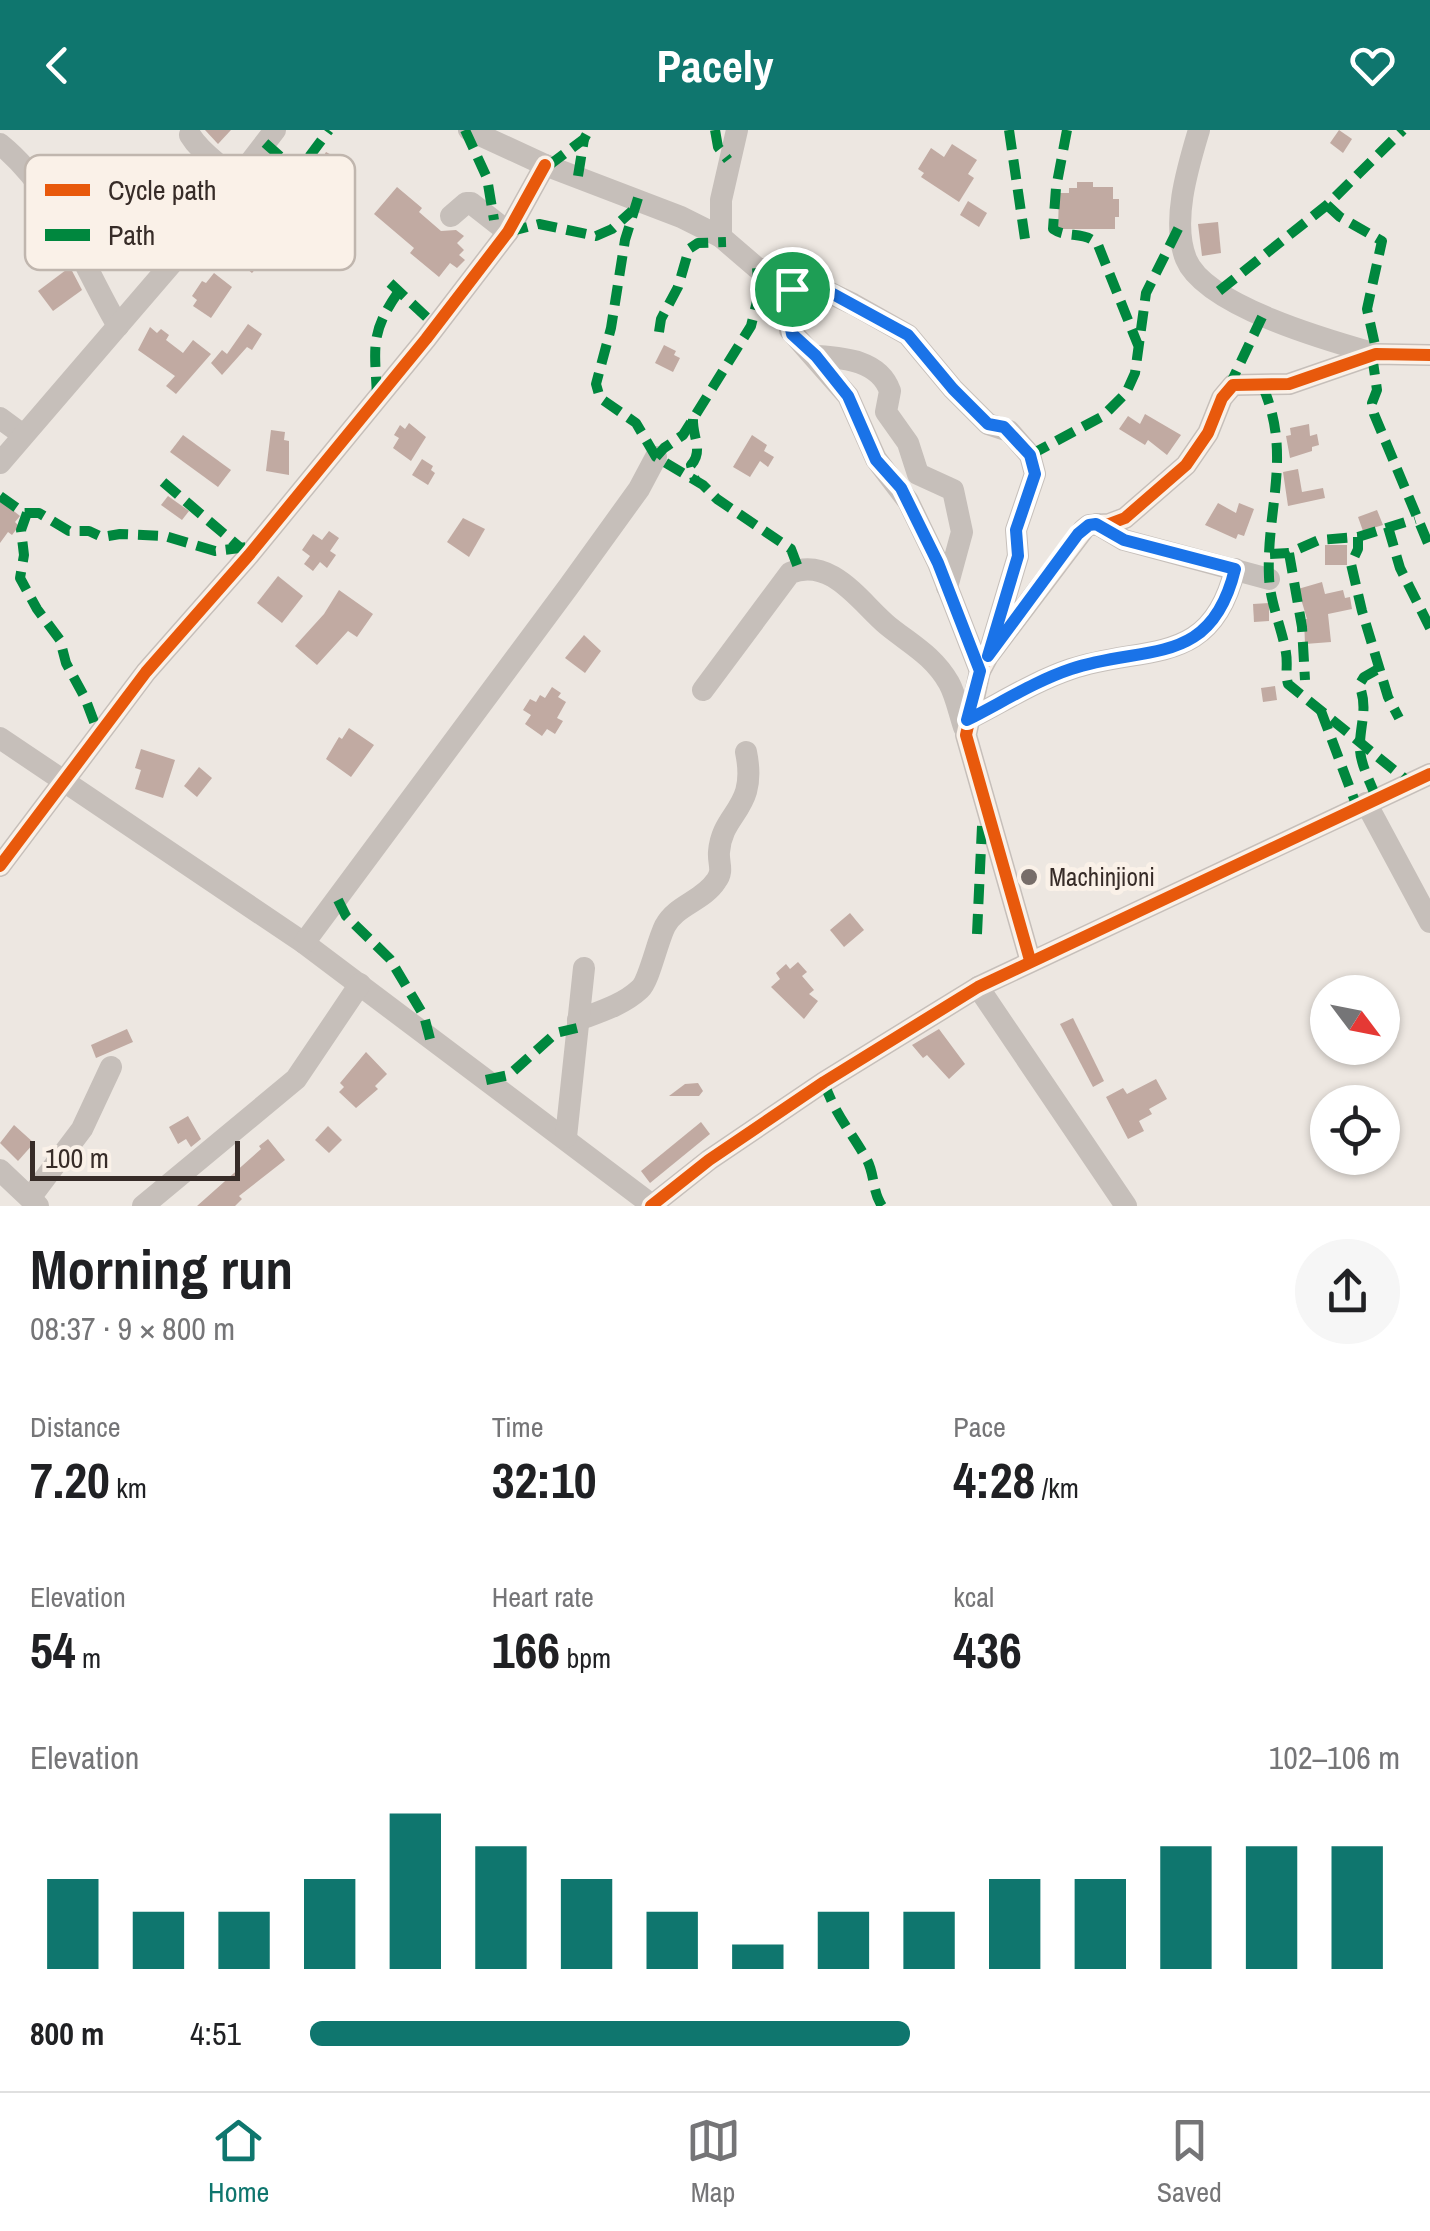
<!DOCTYPE html>
<meta charset="utf-8">
<style>
:root{--surface:#fff;--page:#f6f6f6;--text:#202124;--muted:#757577;--line:#e0e0e0;--accent:#0f766e}
body{margin:0;font-family:"Archivo Narrow",sans-serif;background:var(--page);color:var(--text);height:100vh;display:flex;flex-direction:column;font-size:38px;white-space:nowrap}
*{box-sizing:border-box;margin:0}
p{font-size:32px;color:var(--muted)}
.icon{flex:none;width:55px;height:55px;fill:none;stroke:currentColor;stroke-width:2;stroke-linecap:round;stroke-linejoin:round}
.map{position:relative;height:1076px;overflow:hidden}
.drawer{display:flex;flex-direction:column;background:var(--surface);flex:1}
.drawer>*{flex:none}
.needle{width:65px;rotate:122deg}
.buttons{position:absolute;left:1310px;top:845px;display:grid;gap:20px}
.buttons a{display:grid;place-items:center;width:90px;height:90px;border-radius:50%;background:var(--surface);box-shadow:0 2px 8px #0004;font-size:50px}
.scale{position:absolute;left:30px;bottom:25px;width:210px;box-sizing:border-box;padding-left:10px;border:5px solid #372c28;border-top:0;font-size:28px;line-height:35px;white-space:nowrap;color:#372c28;-webkit-text-stroke:8px #faf1e8;paint-order:stroke}
.pin{position:absolute;display:grid;place-items:center;width:85px;height:85px;color:#fff;margin:-42px;border:5px solid #fff;border-radius:50%;box-shadow:0 2px 10px #0007}
.round{display:grid;place-items:center;flex:none;width:105px;height:105px;border-radius:52px;background:var(--page)}
.headline{display:flex;align-items:center;justify-content:space-between;height:170px;padding:0 30px}
h1{font-size:55px;font-weight:800;line-height:75px}
.metrics{display:grid;grid-template-columns:repeat(3,1fr);gap:15px;height:170px;padding:10px 30px}
.metrics div{display:grid;align-content:center}
.metrics b{font-size:50px;font-weight:800}
.metrics small{font-size:28px;font-weight:400}
.metrics p{font-size:28px}
.chart{height:280px;padding:20px 30px}
.chart p{display:flex;justify-content:space-between}
.chart svg{width:100%;height:180px;margin-top:10px;stroke:var(--accent);stroke-width:6}
ul{padding:0 30px;list-style:none;font-size:32px}
li{display:grid;grid-template-columns:160px 120px 1fr;align-items:center;height:75px}
li i{height:25px;border-radius:12px;background:var(--accent)}
header{display:flex;justify-content:space-between;align-items:center;height:130px;padding:0 30px;background:var(--accent);color:#fff;font-size:45px;font-weight:800}
.tabs{display:flex;justify-content:space-around;align-items:center;height:140px;border-top:2px solid var(--line);background:var(--surface);font-size:28px;color:var(--muted)}
.tabs a{display:grid;justify-items:center;gap:5px}
.tabs .current{color:var(--accent)}
.map>svg:first-child{display:block}
</style>
<header><svg class="icon" aria-label="back" viewBox="0 0 24 24"><path d="M15 5l-7 7 7 7"/></svg>Pacely<svg class="icon" aria-label="heart" viewBox="0 0 24 24"><path d="M12 20l-8-8c-3-5 5-10 8-4 3-6 11-1 8 4z"/></svg></header>
<div class="map">
<svg width="1430" height="1076" viewBox="0 0 1430 1076">
<rect width="100%" height="100%" fill="#ede7e1"/>
<g fill="#c1aaa2">
<path d="M205,0H231L218,14Z"/>
<path d="M1339,0L1352,9L1343,23L1330,13Z"/>
<path d="M952,14L977,30L968,44L974,48L959,72L921,47L924,43L918,39L931,18L944,27Z"/>
<path d="M326,22L348,34L341,46L333,42L330,46L320,40L322,36L319,34Z"/>
<path d="M1077,52H1093V57H1113V69H1119V87H1115V99H1058L1059,63H1069V58H1077Z"/>
<path d="M397,57L422,78L419,82L441,101L456,100L464,106L457,113L464,120L459,125L465,130L457,138L450,133L439,147L410,123L414,118L374,84Z"/>
<path d="M271,69L280,77L268,96L276,103L257,127L262,132L252,143L221,117L232,105L238,111L245,102L257,97L260,83Z"/>
<path d="M968,71L987,83L979,97L960,85Z"/>
<path d="M1218,92L1221,123L1202,126L1198,94Z"/>
<path d="M70,137L82,160L53,181L38,161Z"/>
<path d="M214,143L232,157L211,188L193,176L197,170L192,166L202,151L206,153Z"/>
<path d="M248,194L262,204L252,220L247,217L222,245L211,233L222,220L227,224Z"/>
<path d="M150,197L157,203L161,199L169,205L166,210L183,223L193,210L211,224L176,264L166,256L175,246L138,220Z"/>
<path d="M664,215L676,221L674,225L680,228L673,242L655,233Z"/>
<path d="M1145,284L1181,305L1167,325L1148,310L1145,315L1119,299L1128,286L1140,294Z"/>
<path d="M409,293L426,307L411,331L393,318L399,308L394,305L400,295L405,299Z"/>
<path d="M1309,294L1310,306L1317,304L1319,315L1312,317V321L1290,328L1286,306L1291,305L1290,298Z"/>
<path d="M271,300L285,302L284,310L289,311V345L266,341Z"/>
<path d="M183,305L231,340L218,357L170,322Z"/>
<path d="M752,305L767,315L764,321L774,327L768,337L760,331L750,347L733,337Z"/>
<path d="M422,329L433,336L431,340L435,343L428,355L412,345Z"/>
<path d="M1298,339L1302,362L1323,358L1325,368L1288,376L1283,342Z"/>
<path d="M168,366L189,381L182,390L161,375Z"/>
<path d="M0,370L20,386L15,392L19,396L12,405L8,402L0,413Z"/>
<path d="M1218,373L1236,383L1239,373L1254,379L1244,406L1238,404L1236,409L1205,395Z"/>
<path d="M1377,380L1383,395L1363,401L1358,387Z"/>
<path d="M463,388L485,399L469,427L447,412Z"/>
<path d="M329,401L339,408L330,421L336,425L327,438L320,432L313,441L304,434L310,426L302,420L313,404L322,410Z"/>
<rect x="1325" y="415" width="22" height="20"/>
<path d="M278,446L303,466L282,493L257,473Z"/>
<path d="M1322,452L1325,464L1343,460L1345,468L1350,467L1352,479L1328,484L1331,512L1305,514L1304,489H1307L1298,459Z"/>
<path d="M339,460L373,484L357,507L348,501L317,535L295,516L324,484Z"/>
<path d="M1269,473V491L1254,492L1253,474Z"/>
<path d="M584,505L601,521L585,543L565,528Z"/>
<path d="M1275,556L1277,570L1263,572L1261,558Z"/>
<path d="M552,557L561,563L558,567L566,572L557,588L563,591L555,604L547,599L542,606L525,594L531,585L523,580L530,569L536,572L540,565L545,568Z"/>
<path d="M349,598L374,615L351,647L326,629L339,607L342,609Z"/>
<path d="M141,619L175,630L163,668L135,659L141,640L135,638Z"/>
<path d="M199,637L212,648L197,667L184,656Z"/>
<path d="M850,783L864,800L844,817L830,800Z"/>
<path d="M798,832L807,842L802,846L814,860L809,864L818,871L804,889L771,857L780,849L776,843L786,834L790,839Z"/>
<path d="M1073,888L1104,951L1093,957L1060,894Z"/>
<path d="M127,899L133,912L96,928L91,915Z"/>
<path d="M939,899L965,934L949,949L927,925L923,928L912,915Z"/>
<path d="M366,922L387,944L375,956L378,959L356,978L339,962L344,957L340,953Z"/>
<path d="M1156,949L1167,969L1149,979L1152,984L1139,991L1144,1001L1128,1009L1106,967L1123,958L1127,964Z"/>
<path d="M698,953L703,961L699,966H669L685,954Z"/>
<path d="M188,986L201,1009L191,1017L186,1009L178,1014L169,997Z"/>
<path d="M701,992L710,1004L650,1053L641,1041Z"/>
<path d="M14,995L34,1013L18,1031L0,1013Z"/>
<path d="M328,996L342,1010L329,1023L315,1010Z"/>
<path d="M268,1009L285,1030L239,1066L242,1069L235,1076H197L261,1019L259,1016Z"/>
</g>
<g fill="none" stroke-linecap="round" stroke-linejoin="round">
<g stroke="#c6bfba" stroke-width="22">
<path d="M469,0L545,35L681,87L721,107L757,138L783,143L792,159L790,200L848,266L876,329L908,371L938,433L980,541"/>
<path d="M1199,0C1188,37 1171,91 1186,129C1205,176 1330,211 1376,224"/>
<path d="M190,5C202,25 222,34 236,52"/>
<path d="M0,14C57,60 82,135 118,196"/>
<path d="M224,68L246,87"/>
<path d="M451,86L466,73H471L508,102"/>
<path d="M721,107V70L737,0"/>
<path d="M783,143L797,147L853,174L908,205L953,259L988,294L1009,301L1030,325L1035,344L1016,400L1018,426L992,513"/>
<path d="M816,226C844,228 879,230 890,261L886,282L908,313L918,344L953,360L962,402L947,457"/>
<path d="M0,288L23,305"/>
<path d="M0,333L178,126L275,0"/>
<path d="M1097,394L1124,410L1269,449"/>
<path d="M703,560L790,443C831,426 860,472 887,495C910,514 933,525 949,553C956,566 959,582 964,597"/>
<path d="M967,590C1001,573 1035,551 1071,539C1145,514 1211,539 1235,439"/>
<path d="M0,608L304,813L652,1075"/>
<path d="M1366,673L1430,792"/>
<path d="M0,736L146,542L249,425L426,209L508,102L545,35"/>
<path d="M304,813L569,456L639,359L656,327"/>
<path d="M1030,830L966,605L980,541L988,526L1084,399L1089,395L1109,394L1125,388L1186,335L1208,303L1222,268L1233,255L1289,254L1376,224L1430,225"/>
<path d="M978,857L1126,1076"/>
<path d="M578,890C599,882 623,875 640,859C649,851 657,812 665,796C676,775 703,771 716,751C724,741 718,733 719,722C722,681 758,680 746,622"/>
<path d="M566,1007L584,838"/>
<path d="M0,1040L38,1076"/>
<path d="M30,1068L82,999L111,937"/>
<path d="M143,1076L296,949L360,854"/>
<path d="M651,1076L709,1030L824,952L978,857L1430,644"/>
</g>
<g stroke="#00873e" stroke-width="10" stroke-dasharray="20 10" stroke-linecap="butt">
<path d="M465,0L487,48L494,90"/>
<path d="M715,0L718,17L728,30"/>
<path d="M1009,0L1026,116"/>
<path d="M1067,0L1056,58L1053,99C1067,109 1085,100 1098,115L1138,215"/>
<path d="M265,13L292,37L300,39L329,0"/>
<path d="M548,36L584,9L589,0"/>
<path d="M578,46L584,9"/>
<path d="M638,68L625,110L611,198L596,254L600,268L636,293L656,327L703,355L717,369L791,419L799,440"/>
<path d="M1327,75L1340,87L1382,111L1367,179L1377,224"/>
<path d="M508,102L539,94L596,106L612,99L632,81"/>
<path d="M390,153L436,196"/>
<path d="M1219,161L1327,75L1403,0"/>
<path d="M759,163L781,173L790,194"/>
<path d="M659,202L661,189L678,157L689,119L698,113L726,112"/>
<path d="M1372,225L1377,260L1372,273L1374,284L1430,418"/>
<path d="M1262,255C1293,324 1266,378 1269,447C1270,473 1282,498 1286,523C1288,534 1285,543 1288,554L1410,653"/>
<path d="M1228,259L1262,187"/>
<path d="M377,267C375,217 369,204 399,161"/>
<path d="M693,289C692,306 704,321 691,335L695,350"/>
<path d="M1030,325L1103,286L1126,263L1135,243L1146,163L1182,91"/>
<path d="M656,327L664,318L683,305L751,196L759,163L757,138"/>
<path d="M163,352L243,420"/>
<path d="M0,366L24,383H39L69,401H89L102,407L120,404L165,406L215,421L256,416"/>
<path d="M27,383L21,400L24,425L20,448L37,479L60,510L66,533L85,568L99,605"/>
<path d="M1388,397L1400,438L1430,498"/>
<path d="M1358,407V419L1351,434L1362,481L1388,567L1399,588"/>
<path d="M1289,423L1302,497L1305,550"/>
<path d="M1270,424L1289,423L1319,410L1358,407L1415,389"/>
<path d="M1321,581L1357,677"/>
<path d="M1376,668C1371,653 1361,636 1360,620C1359,596 1369,578 1359,555L1364,547L1380,538"/>
<path d="M338,770L346,786L390,829L424,886L430,909"/>
<path d="M977,804L982,696"/>
<path d="M486,950L509,945L556,903L577,898"/>
<path d="M824,952C834,983 852,1003 867,1030C875,1045 872,1061 882,1076"/>
</g>
<defs>
<g id="cycleway">
<path d="M0,736L146,542L249,425L426,209L508,102L545,35"/>
<path d="M1030,830L966,605L980,541L988,526L1084,399L1089,395L1109,394L1125,388L1186,335L1208,303L1222,268L1233,255L1289,254L1376,224L1430,225"/>
<path d="M651,1076L709,1030L824,952L978,857L1430,644"/>
</g>
</defs>
<use href="#cycleway" stroke="#faf1e8" stroke-width="19"/>
<use href="#cycleway" stroke="#e8590c" stroke-width="12"/>
</g>
<g fill="none" stroke-linecap="round" stroke-linejoin="round">
<defs>
<path id="route" d="M782,144L833,164L908,205L953,259L988,294L1004,297L1030,325L1035,344L1016,400L1018,426L988,526L1078,404L1089,395L1096,394L1124,410L1235,439C1211,539 1145,514 1071,539C1035,551 1001,573 967,590L980,541L938,433L901,358L876,330L848,266L816,226L792,204L790,194L792,159Z"/>
</defs>
<use href="#route" stroke="#fff" stroke-width="20"/>
<use href="#route" stroke="#1a73e8" stroke-width="12"/>
</g>
<circle fill="#776d69" stroke="#faf1e8" stroke-width="4" cx="1029" cy="747" r="10"/>
<g text-anchor="middle" stroke-width="10" stroke-linejoin="round" paint-order="stroke">
<g font-size="25" fill="#372c28" stroke="#faf1e8" text-anchor="start">
<text x="1049" y="756">Machinjioni</text>
</g>
</g>
<rect x="25" y="25" width="330" height="115" rx="15" fill="#faf1e8" stroke="#c0b6ae" stroke-width="2.5"/>
<rect x="45" y="54" width="45" height="12" fill="#e8590c"/>
<rect x="45" y="99" width="45" height="12" fill="#00873e"/>
<g font-size="28" fill="#372c28">
<text x="108" y="70">Cycle path</text>
<text x="108" y="115">Path</text>
</g>
</svg>
<div class="buttons">
<a><svg class="needle" viewBox="-14 -14 28 28"><path d="M0-13l5 13h-10z" fill="#e53935"/><path d="M0 13l5-13h-10z" fill="#757577"/></svg></a>
<a><svg class="icon" aria-label="locate" viewBox="0 0 24 24"><circle cx="12" cy="12" r="6"/><path d="M12 2v4M12 18v4M2 12h4M18 12h4"/></svg></a>
</div>
<div class="scale">100 m</div>
<div class="pin" style="left:792px;top:159px;background:#1e9e55"><svg class="icon" aria-label="arrive" viewBox="0 0 24 24"><path d="M6 21V4h12l-3 4 3 4H6"/></svg></div>
</div>
<section class="drawer">
<div class="headline"><div><h1>Morning run</h1><p>08:37 · 9 × 800 m</p></div><a class="round"><svg class="icon" aria-label="share" viewBox="0 0 24 24"><path d="M12 15V3M7 8l5-5 5 5M5 13v7h14v-7"/></svg></a></div>
<div class="metrics">
<div><p>Distance</p><b>7.20<small> km</small></b></div>
<div><p>Time</p><b>32:10</b></div>
<div><p>Pace</p><b>4:28<small> /km</small></b></div>
</div>
<div class="metrics">
<div><p>Elevation</p><b>54<small> m</small></b></div>
<div><p>Heart rate</p><b>166<small> bpm</small></b></div>
<div><p>kcal</p><b>436</b></div>
</div>
<div class="chart"><p><span>Elevation</span>102–106 m</p>
<svg viewBox="0 0 160 44" preserveAspectRatio="none"><path d="M5 44V22M15 44V30M25 44V30M35 44V22M45 44V6M55 44V14M65 44V22M75 44V30M85 44V38M95 44V30M105 44V30M115 44V22M125 44V22M135 44V14M145 44V14M155 44V14"/></svg>
</div>
<ul>
<li><b>800 m</b>4:51<i style="width:55%"></i></li>
</ul>
</section>
<nav class="tabs">
<a class="current"><svg class="icon" aria-label="home" viewBox="0 0 24 24"><path d="M3 11l9-7 9 7M6 9v11h12V9"/></svg>Home</a>
<a><svg class="icon" aria-label="map" viewBox="0 0 24 24"><path d="M3 6l6-2 6 2 6-2v14l-6 2-6-2-6 2zM9 4v14M15 6v14"/></svg>Map</a>
<a><svg class="icon" aria-label="saved" viewBox="0 0 24 24"><path d="M7 4h10v16l-5-4-5 4z"/></svg>Saved</a>
</nav>
